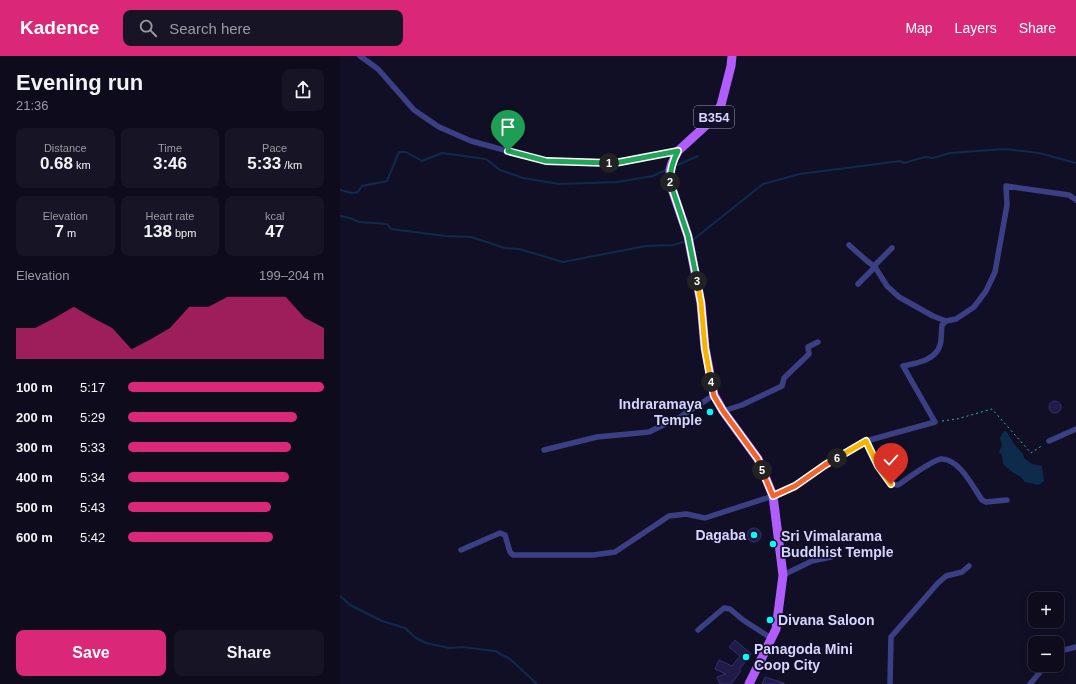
<!DOCTYPE html>
<meta charset="utf-8">
<style>
:root{--surface:#0d0b1c;--page:#161425;--text:#f1f3f6;--muted:#9a9ba3;--line:#2d2b3b;--accent:#db2777}
body{margin:0;font-family:Helvetica,sans-serif;background:var(--page);color:var(--text);height:100vh;display:flex;flex-direction:column;font-size:15px;white-space:nowrap}
*{box-sizing:border-box;margin:0}
p{font-size:13px;color:var(--muted)}
.icon{flex:none;width:22px;height:22px;fill:none;stroke:currentColor;stroke-width:2;stroke-linecap:round;stroke-linejoin:round}
.map{position:relative;flex:1;overflow:hidden}
.side{display:flex;flex-direction:column;background:var(--surface);width:340px}
.side>*{flex:none}
.controls{position:absolute;left:688px;top:536px;display:grid;gap:8px}
.controls a{display:grid;place-items:center;width:36px;height:36px;border-radius:8px;background:var(--surface);box-shadow:0 2px 10px #0003,0 0 0 1px var(--line);font-size:20px}
.pin{position:absolute;display:grid;place-items:center;width:34px;height:34px;color:#fff;margin:-41px -17px;border-radius:50% 50% 50% 0;rotate:-45deg;box-shadow:0 0 4px #0007}
.pin .icon{rotate:45deg}
.km{position:absolute;width:20px;height:20px;margin:-10px;border-radius:50%;background:#222;color:#fff;font-size:11px;line-height:20px;text-align:center}
.round{display:grid;place-items:center;flex:none;width:42px;height:42px;border-radius:8px;background:var(--page)}
.headline{display:flex;align-items:center;justify-content:space-between;height:68px;padding:0 16px}
h1{font-size:22px;font-weight:700;line-height:30px}
.stats{display:grid;grid-template-columns:repeat(3,1fr);gap:6px;height:68px;padding:4px 16px}
.stats div{display:grid;align-content:center;border-radius:8px;background:var(--page);text-align:center}
.stats b{font-size:17px;font-weight:700}
.stats small{font-size:11px;font-weight:400}
.stats p{font-size:11px}
.chart{height:112px;padding:8px 16px}
.chart p{display:flex;justify-content:space-between}
.chart svg{width:100%;height:72px;margin-top:4px;fill:var(--accent);opacity:.7}
.action{display:flex;gap:8px;margin-top:auto;padding:8px 16px}
.action a{flex:1;height:46px;border-radius:8px;background:var(--accent);color:#fff;font-size:16px;font-weight:700;line-height:46px;text-align:center}
.action a+a{background:var(--page);color:var(--text)}
ul{padding:0 16px;list-style:none;font-size:13px}
li{display:grid;grid-template-columns:64px 48px 1fr;align-items:center;height:30px}
li i{height:10px;border-radius:5px;background:var(--accent)}
header{display:flex;align-items:center;gap:24px;box-sizing:border-box;height:56px;padding:0 20px;background:var(--accent);color:#fff}
header strong{font-size:19px}
nav{display:flex;gap:22px;margin-inline-start:auto;font-size:14px}
.search{width:280px;height:36px;background:var(--page);display:flex;align-items:center;gap:10px;box-sizing:border-box;padding:0 14px;border-radius:8px;color:var(--muted);font-size:15px}
main{display:flex;flex:1;min-height:0}
.map>svg:first-child{display:block}
</style>
<header>
<strong>Kadence</strong>
<div class="search"><svg class="icon" aria-label="search" viewBox="0 0 24 24"><circle cx="10" cy="10" r="6"/><path d="M15 15l6 6"/></svg>Search here</div>
<nav><a>Map</a><a>Layers</a><a>Share</a></nav>
</header>
<main>
<section class="side">
<div class="headline"><div><h1>Evening run</h1><p>21:36</p></div><a class="round"><svg class="icon" aria-label="share" viewBox="0 0 24 24"><path d="M12 15V3M7 8l5-5 5 5M5 13v7h14v-7"/></svg></a></div>
<div class="stats">
<div><p>Distance</p><b>0.68<small> km</small></b></div>
<div><p>Time</p><b>3:46</b></div>
<div><p>Pace</p><b>5:33<small> /km</small></b></div>
</div>
<div class="stats">
<div><p>Elevation</p><b>7<small> m</small></b></div>
<div><p>Heart rate</p><b>138<small> bpm</small></b></div>
<div><p>kcal</p><b>47</b></div>
</div>
<div class="chart"><p><span>Elevation</span>199–204 m</p>
<svg viewBox="0 0 160 44" preserveAspectRatio="none"><path d="M0 44V25L10 25L20 19L30 12L40 19L50 25L60 38L70 32L80 25L90 12L100 12L110 6L120 6L130 6L140 6L150 19L160 25V44z"/></svg>
</div>
<ul>
<li><b>100 m</b>5:17<i style="width:100%"></i></li>
<li><b>200 m</b>5:29<i style="width:86%"></i></li>
<li><b>300 m</b>5:33<i style="width:83%"></i></li>
<li><b>400 m</b>5:34<i style="width:82%"></i></li>
<li><b>500 m</b>5:43<i style="width:73%"></i></li>
<li><b>600 m</b>5:42<i style="width:74%"></i></li>
</ul>
<div class="action"><a>Save</a><a>Share</a></div>
</section>
<div class="map">
<svg width="736" height="628" viewBox="0 0 736 628">
<rect width="100%" height="100%" fill="#110f26"/>
<path fill="#0f2b4b" d="M664,375H666L675,389L683,398L684,402L692,408L702,410L704,425L698,429L685,426L681,421L672,416L663,408L662,399L659,396L662,389L660,382Z"/>
<g fill="none" stroke-linecap="round" stroke-linejoin="round">
<g stroke="#0f2b4b" stroke-width="2">
<path d="M335,110L358,100"/>
<path d="M0,134L12,137L18,136L22,130L47,125L59,96H66L82,105L102,97L146,103L160,114L183,122L219,128L277,126L313,120L328,113"/>
<path d="M0,160L10,162L19,166L47,168L51,173L105,180L131,181L165,192L179,193L223,206L306,190L333,189L347,185"/>
<path d="M351,184L354,183L423,128L460,118L560,105L564,107L585,101L593,102L610,97L665,93L699,97L736,107"/>
<path d="M0,540L10,549L42,565L65,572L76,582L86,587L110,592L122,591L155,595L170,603L197,628"/>
</g>
</g>
<g fill="#201c47" stroke="#342e73">
<circle cx="715" cy="351" r="6"/>
<circle cx="414" cy="479" r="7"/>
<path d="M395,584L411,598L399,614L401,615L391,628H380L377,621L386,618L375,613L379,604L392,610L400,600L389,591Z"/>
<path d="M425,621L444,627V628H422Z"/>
</g>
<g fill="none" stroke-linecap="round" stroke-linejoin="round">
<path stroke="#30b7a1" stroke-width="1" stroke-dasharray="2 3" stroke-linecap="butt" d="M602,365L617,363L652,353L691,397L703,389"/>
<g stroke="#3b4085" stroke-width="5.5">
<path d="M20,0L38,13L74,54L99,71L131,85L205,105L275,107L338,95"/>
<path d="M509,189L527,205L535,211L547,230L559,241L593,260L606,265"/>
<path d="M518,228L535,211L536,208L552,192"/>
<path d="M383,355L402,349L442,330L444,322L469,298L468,291L478,286"/>
<path d="M526,385L537,410L551,428L558,429C567,423 592,404 601,403C619,402 633,431 642,444L646,446L667,444"/>
<path d="M709,385L736,373"/>
<path d="M204,394L257,381L309,376L340,361L374,339"/>
<path d="M121,494L160,477L165,479L170,496L173,499H253L275,496L329,460L346,458L365,462L433,440L455,430L485,409L526,385L595,366L563,310C577,307 596,304 600,289C602,283 601,275 602,269L606,265L616,263L634,251L646,235L655,216L667,149L666,130L729,139L736,144"/>
<path d="M443,519L472,505L491,501"/>
<path d="M358,574L384,552L390,553L403,564L431,582"/>
<path d="M717,600L724,594L736,591"/>
<path d="M550,628L551,581L598,527L606,520L622,516L629,510"/>
<path d="M690,628L706,609"/>
</g>
<path stroke="#b15dfd" stroke-width="9" d="M392,0L391,10L381,49L373,63L338,95L332,107L330,114V127L348,180L361,247L365,292L374,339L383,355L418,403L433,440L443,519L436,573L409,628"/>
</g>
<g fill="none" stroke-linecap="round" stroke-linejoin="round">
<defs>
<path id="split-1" d="M168,95L206,105L269,107"/>
<path id="split-2" d="M269,107H275L338,95C332,106 330,114 330,126"/>
<path id="split-3" d="M330,126L348,180L357,225"/>
<path id="split-4" d="M357,225L361,247L365,292L371,326"/>
<path id="split-5" d="M371,326L374,340L383,355L418,403L422,414"/>
<path id="split-6" d="M422,414L433,440L455,430L485,409L497,402"/>
<path id="split-7" d="M497,402L526,385L538,410L551,428"/>
</defs>
<use href="#split-1" stroke="#fff" stroke-width="8"/>
<use href="#split-2" stroke="#fff" stroke-width="8"/>
<use href="#split-3" stroke="#fff" stroke-width="8"/>
<use href="#split-4" stroke="#fff" stroke-width="8"/>
<use href="#split-5" stroke="#fff" stroke-width="8"/>
<use href="#split-6" stroke="#fff" stroke-width="8"/>
<use href="#split-7" stroke="#fff" stroke-width="8"/>
<use href="#split-1" stroke="#22a559" stroke-width="5"/>
<use href="#split-2" stroke="#22a559" stroke-width="5"/>
<use href="#split-3" stroke="#22a559" stroke-width="5"/>
<use href="#split-4" stroke="#f5b400" stroke-width="5"/>
<use href="#split-5" stroke="#f0652b" stroke-width="5"/>
<use href="#split-6" stroke="#f0652b" stroke-width="5"/>
<use href="#split-7" stroke="#f5b400" stroke-width="5"/>
</g>
<g fill="#03fdfb" stroke="#110f26" stroke-width="1.5">
<circle cx="370" cy="356" r="4"/>
<circle cx="414" cy="479" r="4"/>
<circle cx="433" cy="488" r="4"/>
<circle cx="430" cy="564" r="4"/>
<circle cx="406" cy="601" r="4"/>
</g>
<g text-anchor="middle" stroke-width="3.5" stroke-linejoin="round" paint-order="stroke">
<rect fill="#110f26" stroke="#9a9abe" stroke-width="1" x="354" y="50" width="40" height="22" rx="3"/>
<g font-size="13" font-weight="bold" fill="#d5d5ff">
<text x="374" y="66">B354</text>
</g>
<g font-size="14" font-weight="bold" fill="#d5d5ff" stroke="#110f26" text-anchor="start">
<text x="362" y="353" text-anchor="end">Indraramaya<tspan x="362" dy="16">Temple</tspan></text>
<text x="406" y="484" text-anchor="end">Dagaba</text>
<text x="441" y="485">Sri Vimalarama<tspan x="441" dy="16">Buddhist Temple</tspan></text>
<text x="438" y="569">Divana Saloon</text>
<text x="414" y="598">Panagoda Mini<tspan x="414" dy="16">Coop City</tspan></text>
</g>
</g>
</svg>
<div class="controls">
<a>+</a>
<a>−</a>
</div>
<div class="pin" style="left:168px;top:95px;background:#1e9e55"><svg class="icon" aria-label="arrive" viewBox="0 0 24 24"><path d="M6 21V4h12l-3 4 3 4H6"/></svg></div>
<div class="pin" style="left:551px;top:428px;background:#d93025"><svg class="icon" aria-label="check" viewBox="0 0 24 24"><path d="M5 12l5 5 9-10"/></svg></div>
<b class="km" style="left:269px;top:107px">1</b>
<b class="km" style="left:330px;top:126px">2</b>
<b class="km" style="left:357px;top:225px">3</b>
<b class="km" style="left:371px;top:326px">4</b>
<b class="km" style="left:422px;top:414px">5</b>
<b class="km" style="left:497px;top:402px">6</b>
</div>
</main>
